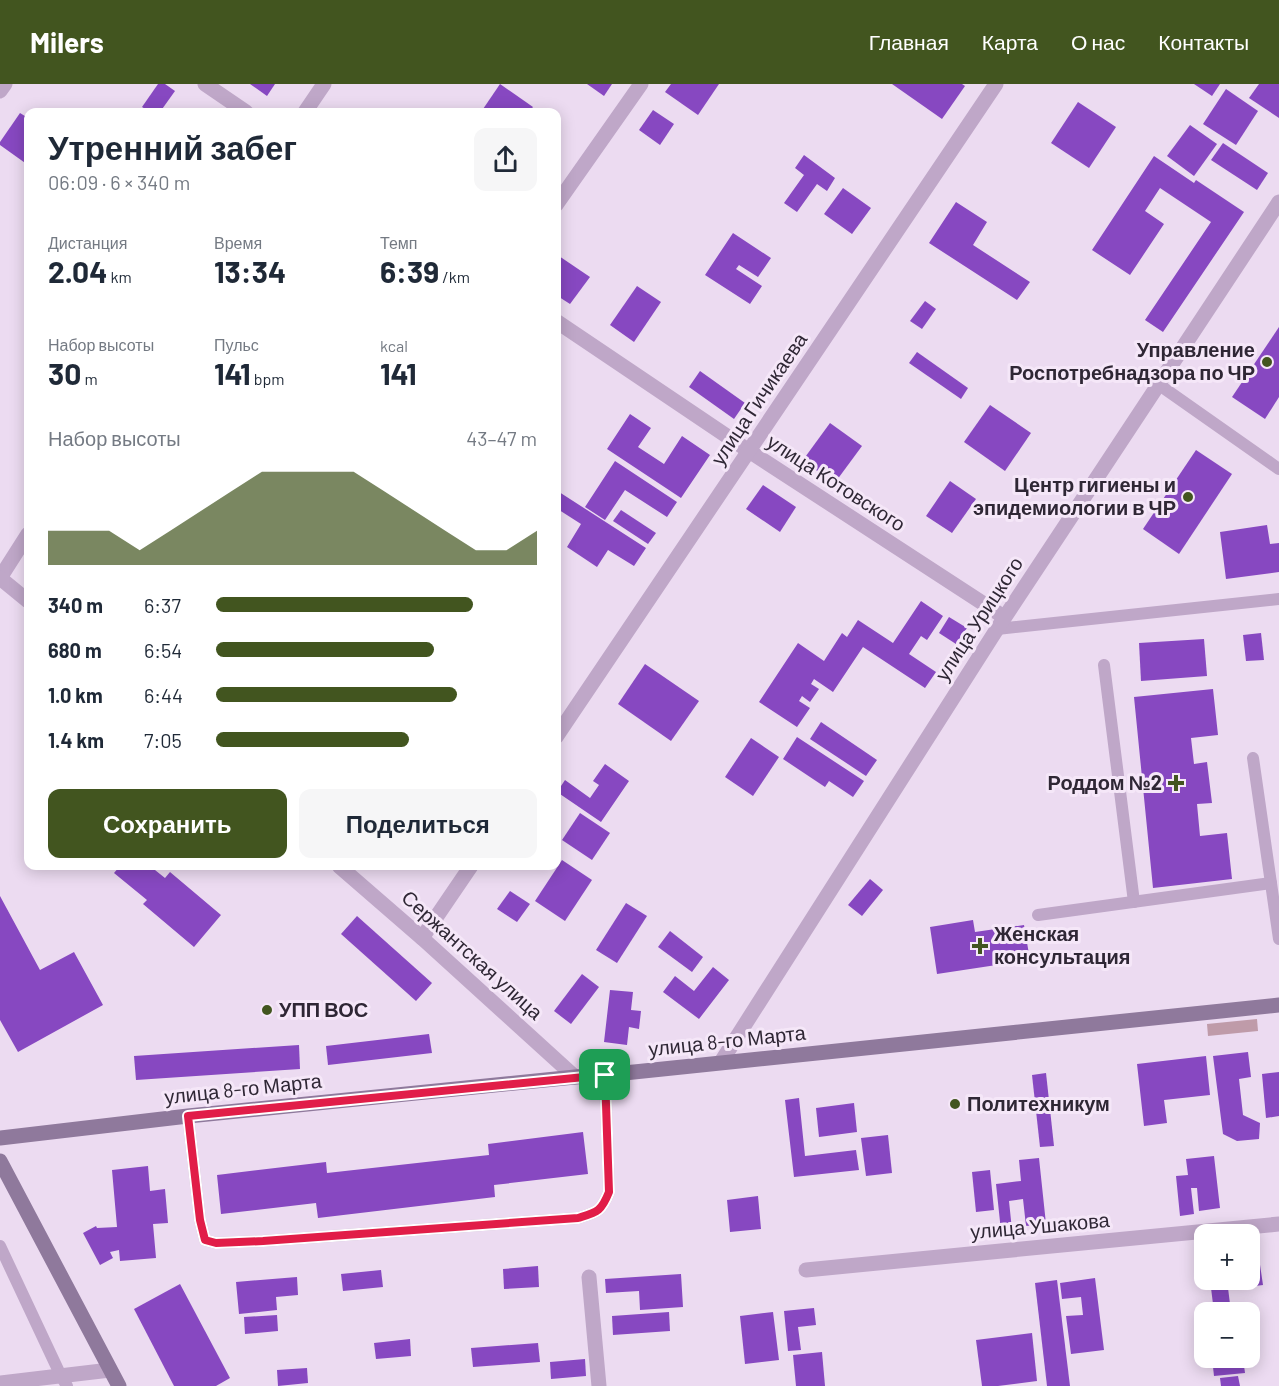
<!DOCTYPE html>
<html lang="ru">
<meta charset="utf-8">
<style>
:root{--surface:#fff;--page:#f6f6f7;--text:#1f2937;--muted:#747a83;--accent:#42551f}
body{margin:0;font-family:Barlow,sans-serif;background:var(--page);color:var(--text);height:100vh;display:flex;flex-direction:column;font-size:22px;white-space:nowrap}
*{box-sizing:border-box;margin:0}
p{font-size:20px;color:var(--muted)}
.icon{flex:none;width:33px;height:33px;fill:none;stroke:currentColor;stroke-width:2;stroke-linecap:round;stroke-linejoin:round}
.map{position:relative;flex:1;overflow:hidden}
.side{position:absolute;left:24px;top:24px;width:537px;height:762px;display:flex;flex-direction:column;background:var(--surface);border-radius:12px;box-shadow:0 3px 15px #0003}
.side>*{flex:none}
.buttons{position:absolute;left:1194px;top:1140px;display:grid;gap:12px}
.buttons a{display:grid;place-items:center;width:66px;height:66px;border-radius:12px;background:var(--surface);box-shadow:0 3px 15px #0003;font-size:30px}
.pin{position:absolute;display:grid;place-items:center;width:51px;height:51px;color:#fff;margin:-26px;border-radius:12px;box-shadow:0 3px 9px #0006}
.round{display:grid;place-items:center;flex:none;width:63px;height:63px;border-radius:12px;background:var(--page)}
.overview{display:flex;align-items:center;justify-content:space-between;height:102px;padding:0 24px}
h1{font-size:33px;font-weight:700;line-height:45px}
.metrics{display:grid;grid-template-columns:repeat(3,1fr);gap:9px;height:102px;padding:6px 24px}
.metrics div{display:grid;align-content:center}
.metrics b{font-size:30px;font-weight:700}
.metrics small{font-size:16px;font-weight:400}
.metrics p{font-size:16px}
.chart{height:168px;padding:12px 24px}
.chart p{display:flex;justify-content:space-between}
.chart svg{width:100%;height:108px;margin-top:6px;fill:var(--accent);opacity:.7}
.cta{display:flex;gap:12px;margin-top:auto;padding:12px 24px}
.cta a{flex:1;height:69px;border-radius:12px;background:var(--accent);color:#fff;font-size:24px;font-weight:700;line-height:69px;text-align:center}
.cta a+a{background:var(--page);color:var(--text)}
ul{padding:0 24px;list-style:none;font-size:20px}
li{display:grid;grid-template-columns:96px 72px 1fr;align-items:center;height:45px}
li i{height:15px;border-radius:8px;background:var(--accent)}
header{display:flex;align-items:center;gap:36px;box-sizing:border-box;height:84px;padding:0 30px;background:var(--accent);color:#fff}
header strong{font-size:28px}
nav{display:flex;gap:33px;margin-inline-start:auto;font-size:21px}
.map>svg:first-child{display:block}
</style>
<header>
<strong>Milers</strong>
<nav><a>Главная</a><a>Карта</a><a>О нас</a><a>Контакты</a></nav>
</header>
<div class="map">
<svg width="1279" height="1302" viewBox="0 0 1279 1302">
<rect width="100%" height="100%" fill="#ecdbf1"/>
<path fill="#bf9ba9" d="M1257,935L1258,947L1208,952L1207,940Z"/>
<g fill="#8748c1">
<path d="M158,0H165L175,7L160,28H150L142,23Z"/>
<path d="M250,0H275L267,12Z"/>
<path d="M500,0L533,23L529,28H481Z"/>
<path d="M587,0H612L604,12Z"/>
<path d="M671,0H719L698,31L665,8Z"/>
<path d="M892,0H962L965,2L942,35Z"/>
<path d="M1194,0H1220L1212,12Z"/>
<path d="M1259,0H1279V34L1249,14Z"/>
<path d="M1226,5L1258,27L1236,61L1203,40Z"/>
<path d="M1078,18L1116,43L1089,84L1051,59Z"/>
<path d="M653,26L674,40L660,61L639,46Z"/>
<path d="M20,29L28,34V81L0,61V58Z"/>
<path d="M1190,41L1217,60L1194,92L1167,72Z"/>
<path d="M1223,59L1268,89L1257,106L1211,76Z"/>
<path d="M804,71L835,94L827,107L817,100L797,128L784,119L804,91L795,84Z"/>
<path d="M1154,72L1194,99L1196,96L1244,128L1163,248L1145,236L1211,138L1160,104L1145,127L1164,140L1130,191L1092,166Z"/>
<path d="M843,104L871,124L852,150L824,130Z"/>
<path d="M956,118L987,138L973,161L1030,198L1017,216L929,159Z"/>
<path d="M733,149L771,174L758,193L739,181L736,185L762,202L750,220L705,191Z"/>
<path d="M556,170L590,193L570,220L556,211Z"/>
<path d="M637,202L661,218L634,258L610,241Z"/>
<path d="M925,217L936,225L922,245L910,237Z"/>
<path d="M1279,243V313L1265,335L1232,313Z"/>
<path d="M917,268L968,304L961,315L909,279Z"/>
<path d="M700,287L745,319L734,335L689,303Z"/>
<path d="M990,321L1031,349L1005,387L964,358Z"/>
<path d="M630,330L651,344L638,363L664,380L682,352L710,371L681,414L607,365Z"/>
<path d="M830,339L862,362L834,400L803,376Z"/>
<path d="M1196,366L1232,390L1179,470L1143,445Z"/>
<path d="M615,377L677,418L667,433L625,406L605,436L585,423Z"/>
<path d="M950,397L976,415L952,449L926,432Z"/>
<path d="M763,401L796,423L780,448L746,425Z"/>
<path d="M556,406L646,464L634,482L608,466L597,483L567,463L581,440L556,424Z"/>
<path d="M621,426L656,449L648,460L613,437Z"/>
<path d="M1267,441L1270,460L1279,459V488L1226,495L1220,448Z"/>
<path d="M921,517L943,532L927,556L921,552L909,570L936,588L925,604L863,563L833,608L814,595L811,600L819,605L810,618L802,612L799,617L810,624L797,643L759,618L798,559L824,577L842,549L847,553L858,536L893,559Z"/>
<path d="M949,533L967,544L956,560L939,549Z"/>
<path d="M1261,549L1264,576L1246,577L1243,551Z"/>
<path d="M1204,555L1207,592L1141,597L1139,559Z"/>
<path d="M645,580L699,617L671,657L618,620Z"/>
<path d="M1213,605L1218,651L1191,654L1194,680L1207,678L1212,719L1197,720L1200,752L1227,749L1232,795L1153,804L1134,613Z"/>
<path d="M821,638L877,676L866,692L810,655Z"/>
<path d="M797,653L864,697L853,713L829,697L825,703L783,675Z"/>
<path d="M751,654L779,673L753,712L725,693Z"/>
<path d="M605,680L629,697L601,738L557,708L565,696L590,714L599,701L593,697Z"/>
<path d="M580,729L610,749L592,776L562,756Z"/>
<path d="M562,776L592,796L565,837L535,817Z"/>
<path d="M120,782H150L165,794L170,788L221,831L194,863L143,820L147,816L114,789Z"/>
<path d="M870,795L883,806L862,832L848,821Z"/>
<path d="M510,807L530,820L517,838L497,825Z"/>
<path d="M0,812L40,886L74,868L103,921L18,968L0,936Z"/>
<path d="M626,819L647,832L617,879L596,866Z"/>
<path d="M357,832L432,899L416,917L341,850Z"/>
<path d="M973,836L975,848L1024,841L1030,876L937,890L930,843Z"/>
<path d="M670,847L703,873L692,888L658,863Z"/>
<path d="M713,883L729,896L699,935L663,908L675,892L694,907Z"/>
<path d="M582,890L599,903L571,940L554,927Z"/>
<path d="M610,906L633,908L631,926L641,927L639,945L629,943L627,961L604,958Z"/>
<path d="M429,950L432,969L328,981L326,962Z"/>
<path d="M299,961L300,985L136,996L134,972Z"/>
<path d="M1248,968L1251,993L1239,995L1243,1031L1260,1039L1259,1055L1237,1057L1223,1050L1213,972Z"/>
<path d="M1206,972L1210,1011L1164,1016L1167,1039L1144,1042L1137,980Z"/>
<path d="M1279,988V1032L1266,1034L1262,990Z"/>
<path d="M1046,989L1054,1062L1040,1063L1032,991Z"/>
<path d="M799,1014L805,1072L856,1066L859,1086L794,1093L785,1016Z"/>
<path d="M854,1019L857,1048L819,1053L816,1024Z"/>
<path d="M583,1048L588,1090L494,1101L495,1113L318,1134L316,1119L221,1130L217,1091L326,1078L327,1089L489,1071L488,1060Z"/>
<path d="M888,1051L892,1089L866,1092L861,1054Z"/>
<path d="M1214,1072L1220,1124L1199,1127L1197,1104H1191L1194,1130L1180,1132L1176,1092L1188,1091L1186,1075Z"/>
<path d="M1039,1074L1046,1140L1026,1142L1023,1115L1009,1117L1012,1146L1001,1147L996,1100L1021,1097L1019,1076Z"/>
<path d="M148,1082L150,1107L165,1105L168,1139L153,1140L156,1174L120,1177L119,1166L110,1168L113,1174L100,1181L83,1149L96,1142L97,1144L117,1143L112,1086Z"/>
<path d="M990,1086L994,1126L976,1128L972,1088Z"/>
<path d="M758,1112L761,1145L730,1148L727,1116Z"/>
<path d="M1259,1174L1263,1201L1239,1204L1238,1196H1250V1175Z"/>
<path d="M538,1182L539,1203L504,1205L503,1185Z"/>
<path d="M381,1186L383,1203L343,1207L341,1190Z"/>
<path d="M681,1190L683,1223L640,1226L639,1207L606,1209L605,1195Z"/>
<path d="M297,1193L298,1211L276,1213L277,1226L239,1230L236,1198Z"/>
<path d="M1095,1194L1104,1266L1071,1270L1066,1232L1083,1231L1081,1213L1062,1215L1060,1199Z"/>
<path d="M1057,1196L1070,1302H1047L1035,1199Z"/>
<path d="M1210,1196H1227L1231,1228H1214Z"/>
<path d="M180,1200L230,1294L216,1302H174L134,1225Z"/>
<path d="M814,1224L816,1241L798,1243L801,1266L788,1267L784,1227Z"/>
<path d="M669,1228L670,1247L613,1251L612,1232Z"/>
<path d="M773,1228L779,1276L745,1280L740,1232Z"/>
<path d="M277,1231L278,1247L245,1250L244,1233Z"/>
<path d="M1032,1249L1037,1297L998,1302H982L976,1256Z"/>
<path d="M410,1255L411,1272L376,1275L374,1259Z"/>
<path d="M538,1259L540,1278L473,1283L471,1264Z"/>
<path d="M822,1268L825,1302H796L793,1271Z"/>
<path d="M1212,1274H1243L1245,1289L1214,1292Z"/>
<path d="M585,1275L586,1292L551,1295L550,1278Z"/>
<path d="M307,1284L308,1299L278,1302L277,1286Z"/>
<path d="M1238,1292L1240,1302H1221L1220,1294Z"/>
</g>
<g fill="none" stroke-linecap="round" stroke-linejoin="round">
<g stroke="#bfa7c8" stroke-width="12">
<path d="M1158,300L1279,385"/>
<path d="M997,545L1279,515"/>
<path d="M1104,581L1134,818"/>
<path d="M1253,674L1279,855"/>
<path d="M1038,831L1271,799"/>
<path d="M188,1032L200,1136L205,1156L216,1159L263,1157L578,1134C597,1128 601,1128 609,1108L605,991"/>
<path d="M0,1162L61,1292L67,1302"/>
</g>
<g stroke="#bfa7c8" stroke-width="15">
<path d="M205,0L246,28"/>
<path d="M0,7L5,0"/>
<path d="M305,28L324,0"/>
<path d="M556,121L641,0"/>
<path d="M556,237L749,367L1004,533"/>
<path d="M0,494L28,450"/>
<path d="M0,494L28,517"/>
<path d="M556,653L996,0"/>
<path d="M339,782L422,854L575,993"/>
<path d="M422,854L471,782"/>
<path d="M721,978L997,545L1279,118"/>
<path d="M806,1186L1279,1140"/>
<path d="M589,1193L599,1302"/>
<path d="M0,1299L110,1286"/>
</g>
<g stroke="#8f799c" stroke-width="15">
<path d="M0,1054L188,1032L575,993L605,991L1279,921"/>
<path d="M0,1077L119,1302"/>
</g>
</g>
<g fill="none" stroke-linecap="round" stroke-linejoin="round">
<defs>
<path id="route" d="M605,991L609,1108C601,1128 597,1128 578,1134L263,1157L216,1159L205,1156L200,1136L188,1032Z"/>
</defs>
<use href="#route" stroke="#fff" stroke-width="12"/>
<use href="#route" stroke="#e11d48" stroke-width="8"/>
</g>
<g fill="#42551f" stroke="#f5e7f8" stroke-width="2">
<circle cx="1267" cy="278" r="6"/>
<circle cx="1188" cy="413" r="6"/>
<path d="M1173 690h6v6h6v6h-6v6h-6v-6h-6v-6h6z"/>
<path d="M977 853h6v6h6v6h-6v6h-6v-6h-6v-6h6z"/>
<circle cx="267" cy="926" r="6"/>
<circle cx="955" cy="1020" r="6"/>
</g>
<g text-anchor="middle" stroke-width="6" stroke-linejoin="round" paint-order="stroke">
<g font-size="20" font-weight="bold" fill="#2f2735" stroke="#f5e7f8" text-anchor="end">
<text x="1255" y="273">Управление<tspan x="1255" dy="23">Роспотребнадзора по ЧР</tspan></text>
<text x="1176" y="408">Центр гигиены и<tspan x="1176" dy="23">эпидемиологии в ЧР</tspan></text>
<text x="1162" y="706">Роддом №2</text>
<text x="994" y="857" text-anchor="start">Женская<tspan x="994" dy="23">консультация</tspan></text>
<text x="279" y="933" text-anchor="start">УПП ВОС</text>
<text x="967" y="1027" text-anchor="start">Политехникум</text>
</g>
<g font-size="20" fill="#2f2735" stroke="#f5e7f8">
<text transform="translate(759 315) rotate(-56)" y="7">улица Гичикаева</text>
<text transform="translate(836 399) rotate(33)" y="7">улица Котовского</text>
<text transform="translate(979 535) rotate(-57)" y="7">улица Урицкого</text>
<text transform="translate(472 871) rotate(42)" y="7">Сержантская улица</text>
<text transform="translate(727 957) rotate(-6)" y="7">улица 8-го Марта</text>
<text transform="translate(243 1005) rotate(-6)" y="7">улица 8-го Марта</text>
<text transform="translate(1040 1142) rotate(-5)" y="7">улица Ушакова</text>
</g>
</g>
</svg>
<div class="buttons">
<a>+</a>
<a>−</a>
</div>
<div class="pin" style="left:605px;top:991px;background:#1e9e55"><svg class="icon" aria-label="arrive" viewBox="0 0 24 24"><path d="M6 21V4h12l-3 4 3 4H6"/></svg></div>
<section class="side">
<div class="overview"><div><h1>Утренний забег</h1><p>06:09 · 6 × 340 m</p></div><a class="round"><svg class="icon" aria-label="share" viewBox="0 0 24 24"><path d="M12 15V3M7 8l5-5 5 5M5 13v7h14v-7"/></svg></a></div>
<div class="metrics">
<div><p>Дистанция</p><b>2.04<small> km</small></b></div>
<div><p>Время</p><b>13:34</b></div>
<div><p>Темп</p><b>6:39<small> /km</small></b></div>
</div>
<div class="metrics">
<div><p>Набор высоты</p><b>30<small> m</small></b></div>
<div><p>Пульс</p><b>141<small> bpm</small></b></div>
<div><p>kcal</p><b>141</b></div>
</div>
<div class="chart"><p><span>Набор высоты</span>43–47 m</p>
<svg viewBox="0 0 160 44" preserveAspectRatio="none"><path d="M0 44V30L10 30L20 30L30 38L40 30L50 22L60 14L70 6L80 6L90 6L100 6L110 14L120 22L130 30L140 38L150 38L160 30V44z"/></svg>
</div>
<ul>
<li><b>340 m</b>6:37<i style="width:80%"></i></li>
<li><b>680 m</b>6:54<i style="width:68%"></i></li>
<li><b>1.0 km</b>6:44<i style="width:75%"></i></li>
<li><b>1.4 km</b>7:05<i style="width:60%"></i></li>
</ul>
<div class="cta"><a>Сохранить</a><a>Поделиться</a></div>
</section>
</div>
